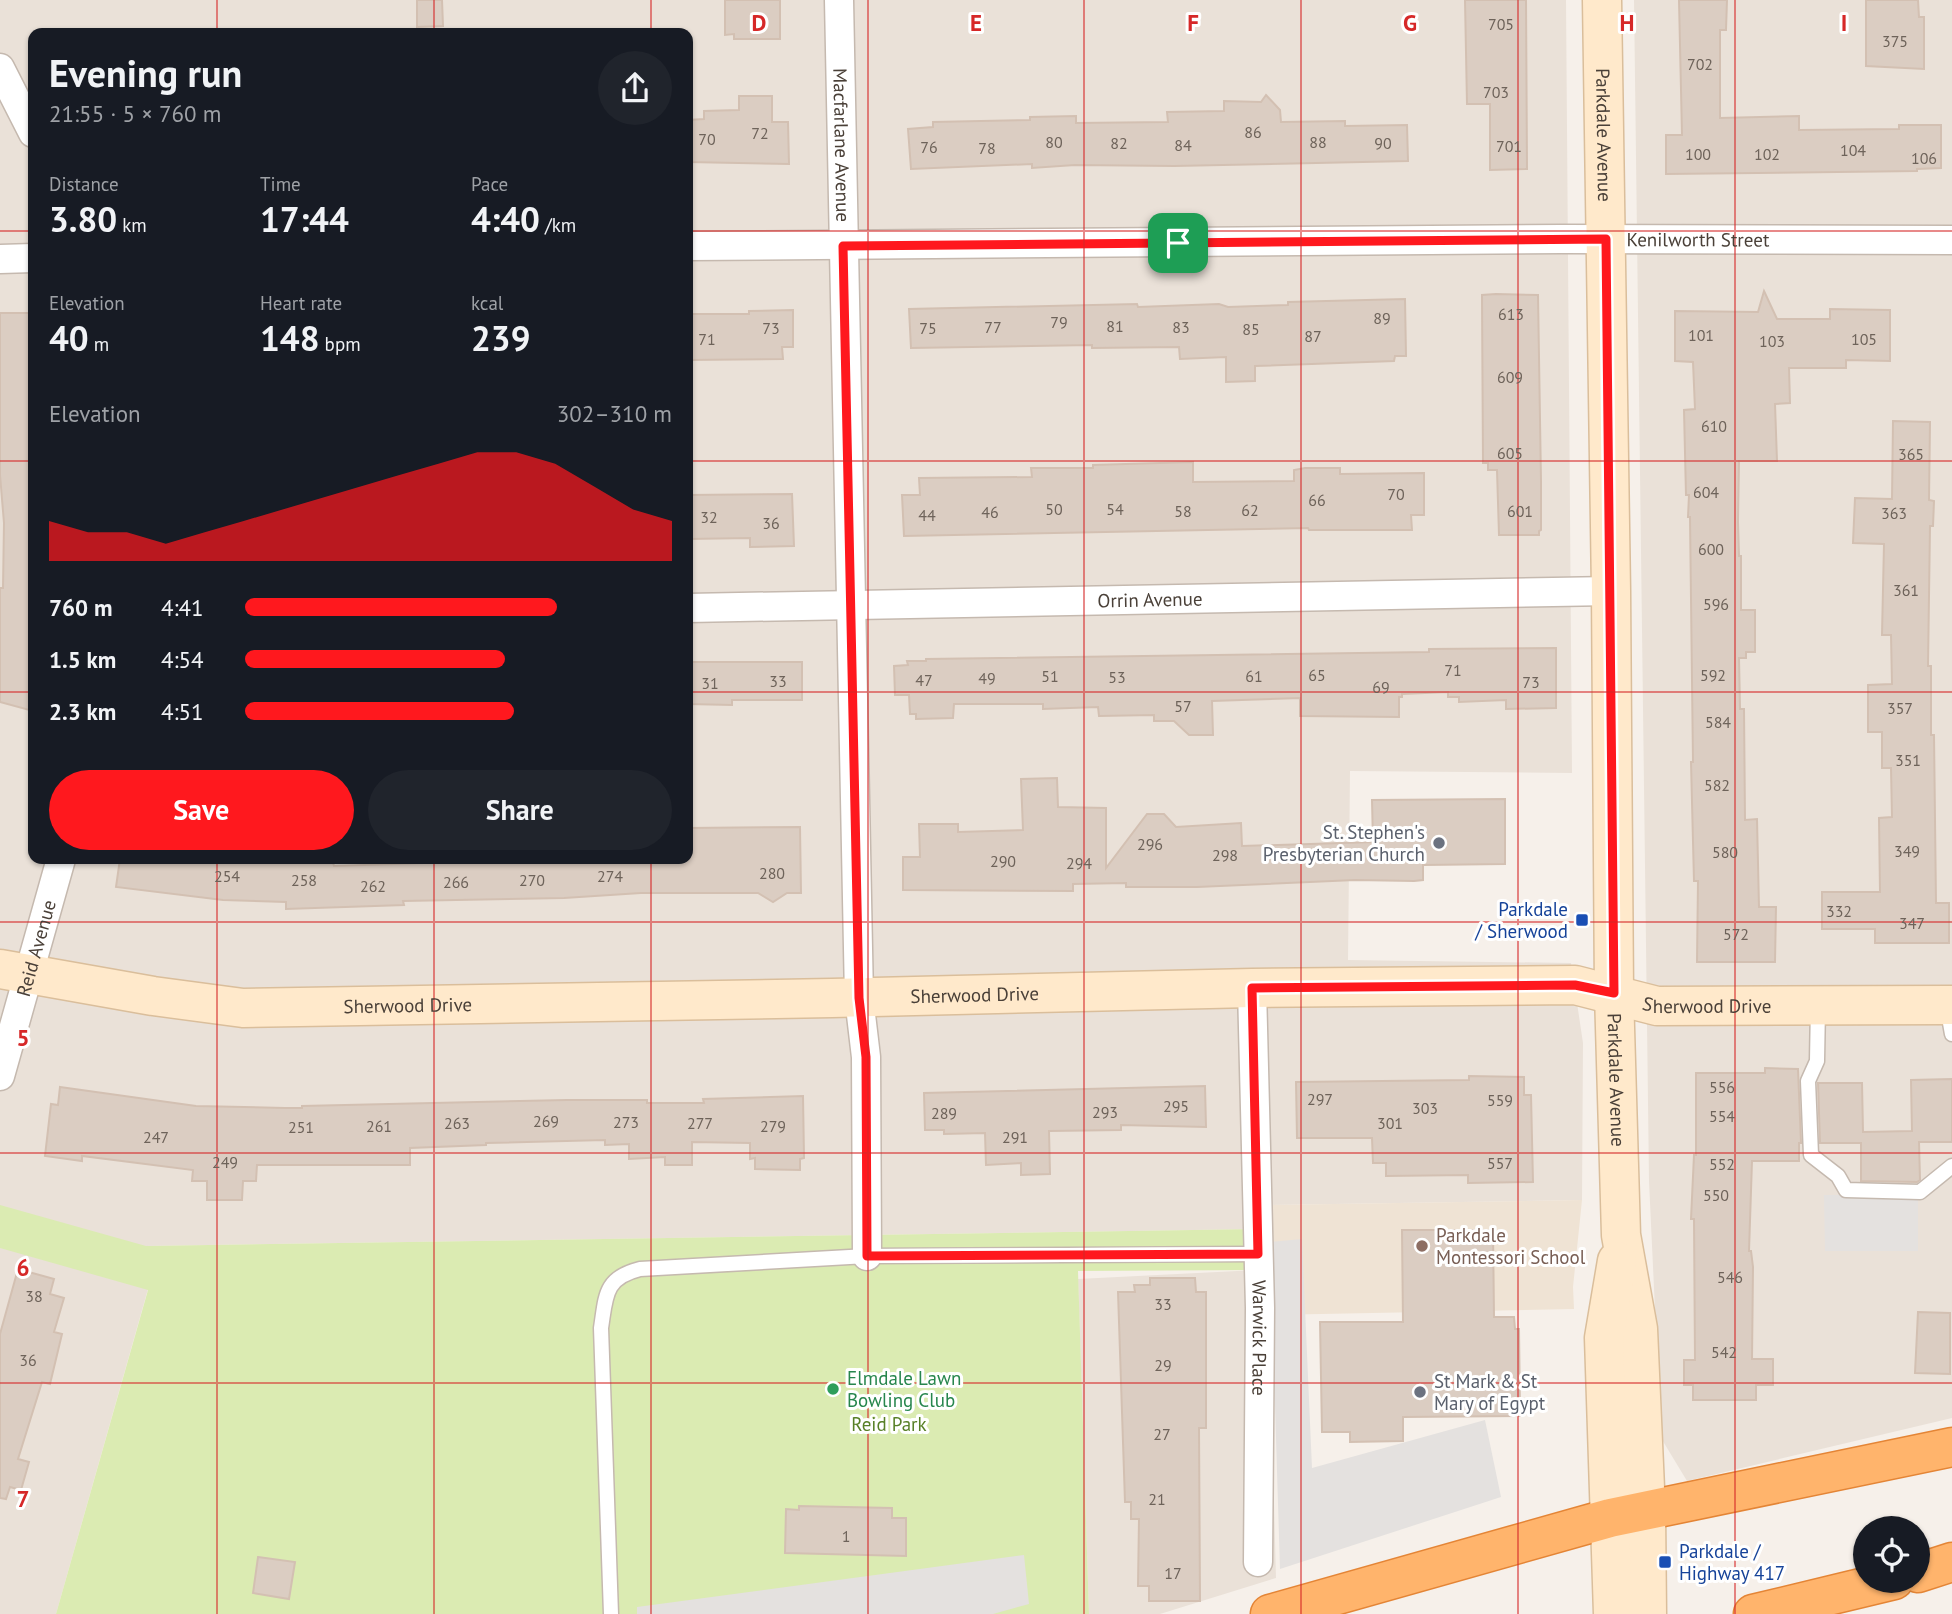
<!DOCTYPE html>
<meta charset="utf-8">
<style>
:root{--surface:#171b24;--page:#20242c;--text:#f1f3f6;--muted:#9ea1a6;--accent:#ff181e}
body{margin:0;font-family:"PT Sans",sans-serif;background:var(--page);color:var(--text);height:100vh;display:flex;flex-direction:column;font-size:26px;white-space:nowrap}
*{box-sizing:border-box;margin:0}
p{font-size:23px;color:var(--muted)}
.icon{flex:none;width:38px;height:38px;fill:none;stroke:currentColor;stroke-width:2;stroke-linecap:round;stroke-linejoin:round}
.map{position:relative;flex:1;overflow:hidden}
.side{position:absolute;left:28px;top:28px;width:665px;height:836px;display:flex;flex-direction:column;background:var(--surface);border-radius:14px;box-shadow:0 2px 5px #0004}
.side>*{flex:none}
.controls{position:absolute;left:1853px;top:1516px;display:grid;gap:14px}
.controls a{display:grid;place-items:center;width:77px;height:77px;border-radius:50%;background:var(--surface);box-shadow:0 2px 5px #0004;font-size:35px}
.pin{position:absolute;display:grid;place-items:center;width:60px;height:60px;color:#fff;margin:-30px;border-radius:14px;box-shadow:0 4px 10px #0006}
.round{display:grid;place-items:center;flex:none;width:74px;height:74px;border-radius:37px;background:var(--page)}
.overview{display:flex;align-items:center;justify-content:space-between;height:119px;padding:0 21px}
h1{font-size:38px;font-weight:700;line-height:52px}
.figures{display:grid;grid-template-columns:repeat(3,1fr);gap:10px;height:119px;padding:7px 21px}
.figures div{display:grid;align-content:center}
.figures b{font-size:35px;font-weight:700}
.figures small{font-size:19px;font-weight:400}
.figures p{font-size:19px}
.chart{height:196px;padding:14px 21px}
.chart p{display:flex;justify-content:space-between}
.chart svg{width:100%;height:126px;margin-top:7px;fill:var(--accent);opacity:.7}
.cta{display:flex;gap:14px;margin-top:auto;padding:14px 21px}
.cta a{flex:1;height:80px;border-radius:42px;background:var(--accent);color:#fff;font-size:28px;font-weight:700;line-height:80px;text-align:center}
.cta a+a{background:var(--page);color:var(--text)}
ul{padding:0 21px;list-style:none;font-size:23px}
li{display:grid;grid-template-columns:112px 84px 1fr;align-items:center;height:52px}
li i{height:18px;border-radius:9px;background:var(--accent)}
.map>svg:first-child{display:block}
</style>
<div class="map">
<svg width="1952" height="1614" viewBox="0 0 1952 1614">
<rect width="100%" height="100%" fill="#f6f0ea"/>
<g fill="#eae1d8" fill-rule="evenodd">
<path d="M0,0H1566L1572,773L1350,771L1348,960L1571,963L1583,1043L1582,1200L1266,1205L1276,1578L1160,1614H1089L1078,1279L1257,1270V1229L146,1246L148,1289L56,1614H0ZM33,33H688V859H33Z"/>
<path d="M1634,0H1952V1418L1687,1481L1661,1438L1649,1181Z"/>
</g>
<path fill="#efe3d4" d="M1582,1200L1573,1287L1574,1309L1268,1315L1266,1205Z"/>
<path fill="#dbebb2" d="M0,1205L146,1246L1257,1229L1258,1270L1078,1271L1089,1614H56L148,1290L0,1248Z"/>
<g fill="#e4e1df">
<path d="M1824,1195H1918V1251H1825Z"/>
<path d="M1302,1239L1312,1468L1485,1420L1501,1497L1280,1569L1270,1242Z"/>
<path d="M1024,1555L1029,1604L993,1614H637V1607Z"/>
</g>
<g fill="#dbcdc2" stroke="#d3c0b2" stroke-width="2">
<path d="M417,0H442L443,26L417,27Z"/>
<path d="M725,0H780V39H734V34L725,35Z"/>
<path d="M1465,0H1526L1527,169L1490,170V104H1467Z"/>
<path d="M1679,0H1727L1726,30H1720V118L1799,116V130L1899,129V125H1941V168L1917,169V171L1666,174V135H1682Z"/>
<path d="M1866,0H1918L1919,17H1924V69L1866,66Z"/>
<path d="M1266,95L1280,110L1281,122L1345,121V126L1407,125L1408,161L1174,166L1075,165L1032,168V164L911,169L908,129L933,127V122L1030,120V117L1076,116V123L1168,122L1167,112L1224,111V101L1261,102Z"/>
<path d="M739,96H772V122H788L789,164L688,162V120L704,119V111L739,110Z"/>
<path d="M1764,291L1777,319H1830V309L1890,310V361L1846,360V368H1789L1790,403L1775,404L1777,461H1739L1738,522L1739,556H1741V610H1755V652H1746V658H1739L1740,709H1744L1745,820L1757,819L1759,907H1776L1775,962H1697L1698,881H1694L1691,762H1693L1690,517H1688L1689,495H1686L1684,410L1695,409L1693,362L1675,361V311L1758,312Z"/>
<path d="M1496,294L1538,295L1541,481V530L1539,531V535H1499L1497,470H1488V463H1483L1482,295Z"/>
<path d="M1405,299L1406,356H1395L1394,361L1255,366V381L1226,382V357L1180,359L1179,347L1092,348V345L911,348L909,309L1137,304L1138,307L1219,304L1228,307L1288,305V302Z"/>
<path d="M793,310V347H782L783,359L688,360V314H749V311Z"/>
<path d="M0,313H32L33,325V711L0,702V588H3L4,523L0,475Z"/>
<path d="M1893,421L1930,422L1929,500L1934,501L1933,526H1930L1928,666H1931V735H1934L1936,903H1949V943H1875V929H1822V892H1880L1879,818L1892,817L1891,768H1882V732H1868V685L1892,684L1891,635H1882L1884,544L1853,543L1855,498L1892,499Z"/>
<path d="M1193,462V482L1294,481V470L1305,468H1340V474L1424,473V515H1411L1412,530H1309L1308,528L904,536L902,495H920L919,478L1032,477L1031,468H1093V465Z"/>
<path d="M792,494L794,546L750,547V538L688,539V495Z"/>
<path d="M1556,648V708L1506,709V700L1459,702V697H1448V692L1402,694V697H1399V717L1300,716V698L1212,701L1213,735H1189L1174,721H1154V715L1099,716L1098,707L1043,709V704H954L953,718L916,719V714H910L909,695H895L894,666L908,665L907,661H926V659L1429,652V649Z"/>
<path d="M688,662H802V700H732V705L688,704Z"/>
<path d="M1057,778L1058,807L1106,808V868L1147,814H1164L1176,827L1241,823L1242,846L1373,842L1372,800L1505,799V864L1423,865V880L1414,881L1355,880L1197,887H1126V883L1073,884V891L903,890V857H920L919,824H958V832L1023,830L1021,779Z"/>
<path d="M800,827L801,893H787L773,902L758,893H641L564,898L403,901L404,905L286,909V902L223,900L116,887L120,859H332L334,866L423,863V859H688V828Z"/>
<path d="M1765,1068L1798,1069L1801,1143H1799V1161H1752L1749,1251H1751L1753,1267L1752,1359H1773V1385H1756V1400H1693V1385H1684V1360H1695L1694,1219H1691L1694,1155H1696V1073H1765Z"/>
<path d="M1469,1076L1524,1077V1095H1531L1533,1182L1468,1183V1175L1386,1176V1163H1373L1372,1138H1297L1296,1082L1469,1080Z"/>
<path d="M1952,1079V1142H1919L1920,1180L1917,1182L1861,1181V1143H1820L1818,1083H1862L1863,1132L1912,1131L1911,1080Z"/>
<path d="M1205,1086L1206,1127L1121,1125V1130L1049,1131L1050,1174L1021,1175V1163L986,1165L985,1133L944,1134V1130H925L924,1093Z"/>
<path d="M60,1087L196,1106L285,1108H302V1106L567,1100H647V1103H704L703,1099L803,1096L804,1158L800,1159V1170L755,1169V1158L750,1159V1143L692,1142V1165H665V1157L629,1159V1144L605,1145V1140L486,1143V1145L410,1148V1165H257L256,1181H243L242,1200H207V1181H192L193,1170L82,1156V1161L45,1156L51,1104L58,1105Z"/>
<path d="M1402,1230H1493L1494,1317H1514L1515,1329H1519L1520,1416L1403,1417V1441L1350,1442V1432H1322L1320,1322H1403Z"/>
<path d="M18,1269L54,1279L50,1294L64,1298L54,1332L62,1334L50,1384L42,1382L18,1459L29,1462L21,1490L10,1487L6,1499L0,1498V1334Z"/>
<path d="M1150,1278H1195L1196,1292H1206V1428H1199L1200,1601H1149V1586H1138L1139,1519H1131V1502H1125L1118,1292H1135L1134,1285H1150Z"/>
<path d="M1918,1312L1950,1313V1374L1915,1373Z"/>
<path d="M799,1506L892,1508V1518H906V1556L785,1553L786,1509L799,1510Z"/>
<path d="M258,1557L295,1562L289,1599L253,1593Z"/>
</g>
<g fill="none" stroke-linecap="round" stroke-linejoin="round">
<defs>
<g id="lane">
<path d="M1818,1006L1817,1061L1808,1081L1811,1155L1838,1176L1846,1190L1920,1192L1952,1166"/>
<path d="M1947,1006L1952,1034"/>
<path d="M611,1614L601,1328C606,1296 604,1278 640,1269L867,1256L1258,1254"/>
</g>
<g id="street">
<path id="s1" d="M839,0L859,998L866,1057L867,1256"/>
<path d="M0,68L33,133"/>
<path id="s2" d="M688,246L1561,239L1952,240"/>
<path d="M0,259L33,258"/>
<path id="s3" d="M688,608L1611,591"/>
<path id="s4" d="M1252,988L1260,1308L1258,1562"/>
<path id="s5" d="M0,1076L61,859"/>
</g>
<g id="secondary">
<path id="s6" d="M1602,0L1611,591L1614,993L1621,1235L1638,1329L1646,1511L1647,1614"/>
<path id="s7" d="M0,969L153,996L243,1008L832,998L1252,988L1575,985L1657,1006L1952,1005"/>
<path d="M1613,1614L1604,1338L1617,1261"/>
</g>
<g id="highway">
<path d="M1918,1573L1952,1562"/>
<path d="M1270,1614L1610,1518L1952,1447"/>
<path d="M1753,1614L1894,1580"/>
</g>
</defs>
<use href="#lane" stroke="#c5b9af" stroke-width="17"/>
<use href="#street" stroke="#c5b9af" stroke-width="31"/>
<use href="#secondary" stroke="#dabe9b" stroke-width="41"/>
<use href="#highway" stroke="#e48536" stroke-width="41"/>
<use href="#lane" stroke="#fff" stroke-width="14"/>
<use href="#street" stroke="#fff" stroke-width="28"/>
<use href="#secondary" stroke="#ffe9cb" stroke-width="38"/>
<use href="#highway" stroke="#ffb46c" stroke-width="38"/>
</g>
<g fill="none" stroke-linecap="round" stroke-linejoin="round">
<defs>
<path id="route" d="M1606,239L1614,993L1575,985L1252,988L1258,1254L867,1256L866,1057L859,998L843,246Z"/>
</defs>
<use href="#route" stroke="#fff" stroke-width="14"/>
<use href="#route" stroke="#ff181e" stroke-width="9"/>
</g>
<path fill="none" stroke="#d62828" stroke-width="2" stroke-opacity="0.55" d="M217,0V33M434,0V33M651,0V33M868,0V1614M1084,0V1614M1301,0V1614M1518,0V1614M1735,0V1614M0,231H33M688,231H1952M0,461H33M688,461H1952M0,692H33M688,692H1952M217,859V1614M434,859V1614M651,859V1614M0,922H1952M0,1153H1952M0,1383H1952"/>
<g fill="#6b7280" stroke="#fff" stroke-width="2.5">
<circle cx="1439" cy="843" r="7"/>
<circle cx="1420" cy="1392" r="7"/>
</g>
<g fill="#1a4fb4" stroke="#fff" stroke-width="2.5">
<rect x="1575" y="913" width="14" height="14" rx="3.5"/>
<rect x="1658" y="1555" width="14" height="14" rx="3.5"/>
</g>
<circle fill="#8d6e63" stroke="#fff" stroke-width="2.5" cx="1422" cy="1246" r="7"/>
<circle fill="#2e9e5b" stroke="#fff" stroke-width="2.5" cx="833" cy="1389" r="7"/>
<g text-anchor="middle" stroke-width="6" stroke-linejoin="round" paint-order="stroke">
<g font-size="16" fill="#6e635a">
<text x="1501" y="30">705</text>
<text x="1895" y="47">375</text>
<text x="1700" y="70">702</text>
<text x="1496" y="98">703</text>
<text x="1253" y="138">86</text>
<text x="760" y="139">72</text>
<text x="707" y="145">70</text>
<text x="1054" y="148">80</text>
<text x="1318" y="148">88</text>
<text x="1119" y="149">82</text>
<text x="1383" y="149">90</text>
<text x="1183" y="151">84</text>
<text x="1509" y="152">701</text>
<text x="929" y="153">76</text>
<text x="987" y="154">78</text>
<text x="1853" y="156">104</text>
<text x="1698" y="160">100</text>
<text x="1767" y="160">102</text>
<text x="1924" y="164">106</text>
<text x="1511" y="320">613</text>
<text x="1382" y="324">89</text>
<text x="1059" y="328">79</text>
<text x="1115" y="332">81</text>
<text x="993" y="333">77</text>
<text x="1181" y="333">83</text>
<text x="771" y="334">73</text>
<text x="928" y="334">75</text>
<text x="1251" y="335">85</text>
<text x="1701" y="341">101</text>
<text x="1313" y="342">87</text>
<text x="707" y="345">71</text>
<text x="1864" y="345">105</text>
<text x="1772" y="347">103</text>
<text x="1510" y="383">609</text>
<text x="1714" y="432">610</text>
<text x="1510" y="459">605</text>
<text x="1911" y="460">365</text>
<text x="1706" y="498">604</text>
<text x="1396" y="500">70</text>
<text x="1317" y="506">66</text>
<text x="1054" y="515">50</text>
<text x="1115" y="515">54</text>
<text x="1250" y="516">62</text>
<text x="1183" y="517">58</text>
<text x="1520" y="517">601</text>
<text x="990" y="518">46</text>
<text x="1894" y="519">363</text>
<text x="927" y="521">44</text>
<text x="709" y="523">32</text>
<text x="771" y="529">36</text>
<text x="1711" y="555">600</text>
<text x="1906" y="596">361</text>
<text x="1716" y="610">596</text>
<text x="1453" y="676">71</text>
<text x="1317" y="681">65</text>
<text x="1713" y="681">592</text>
<text x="1050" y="682">51</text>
<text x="1254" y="682">61</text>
<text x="1117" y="683">53</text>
<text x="987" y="684">49</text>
<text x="924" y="686">47</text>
<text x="778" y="687">33</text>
<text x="1531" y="688">73</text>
<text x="710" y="689">31</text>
<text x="1381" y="693">69</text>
<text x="1183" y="712">57</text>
<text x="1900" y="714">357</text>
<text x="1718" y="728">584</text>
<text x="1908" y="766">351</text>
<text x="1717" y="791">582</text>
<text x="1150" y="850">296</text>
<text x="1907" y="857">349</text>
<text x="1725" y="858">580</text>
<text x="1225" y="861">298</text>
<text x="1003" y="867">290</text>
<text x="1079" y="869">294</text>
<text x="772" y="879">280</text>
<text x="227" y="882">254</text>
<text x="610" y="882">274</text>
<text x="304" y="886">258</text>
<text x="532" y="886">270</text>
<text x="456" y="888">266</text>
<text x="373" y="892">262</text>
<text x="1839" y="917">332</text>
<text x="1912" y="929">347</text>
<text x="1736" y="940">572</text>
<text x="1722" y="1093">556</text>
<text x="1320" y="1105">297</text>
<text x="1500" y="1106">559</text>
<text x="1176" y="1112">295</text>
<text x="1425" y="1114">303</text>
<text x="1105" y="1118">293</text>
<text x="944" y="1119">289</text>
<text x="1722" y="1122">554</text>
<text x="546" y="1127">269</text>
<text x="626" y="1128">273</text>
<text x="457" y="1129">263</text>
<text x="700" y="1129">277</text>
<text x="1390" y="1129">301</text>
<text x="379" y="1132">261</text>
<text x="773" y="1132">279</text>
<text x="301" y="1133">251</text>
<text x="156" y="1143">247</text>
<text x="1015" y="1143">291</text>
<text x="225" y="1168">249</text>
<text x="1500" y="1169">557</text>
<text x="1722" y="1170">552</text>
<text x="1716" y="1201">550</text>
<text x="1730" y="1283">546</text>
<text x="34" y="1302">38</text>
<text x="1163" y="1310">33</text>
<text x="1724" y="1358">542</text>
<text x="28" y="1366">36</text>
<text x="1163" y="1371">29</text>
<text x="1162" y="1440">27</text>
<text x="1157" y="1505">21</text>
<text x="846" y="1542">1</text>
<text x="1173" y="1579">17</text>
</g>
<g font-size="19" fill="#4a4038" stroke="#fff">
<text dy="7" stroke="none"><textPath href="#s6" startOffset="135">Parkdale Avenue</textPath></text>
<text dy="7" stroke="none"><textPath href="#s1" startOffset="145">Macfarlane Avenue</textPath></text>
<text dy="7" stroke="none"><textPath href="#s2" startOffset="1010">Kenilworth Street</textPath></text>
<text dy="7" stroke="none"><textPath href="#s3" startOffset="462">Orrin Avenue</textPath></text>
<text dy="7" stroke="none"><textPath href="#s5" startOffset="133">Reid Avenue</textPath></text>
<text dy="7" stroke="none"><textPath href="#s7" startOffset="978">Sherwood Drive</textPath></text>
<text dy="7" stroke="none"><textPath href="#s7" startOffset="1713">Sherwood Drive</textPath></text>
<text dy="7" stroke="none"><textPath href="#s7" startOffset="411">Sherwood Drive</textPath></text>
<text dy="7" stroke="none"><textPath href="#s6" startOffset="1080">Parkdale Avenue</textPath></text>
<text dy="7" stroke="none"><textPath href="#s4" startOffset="350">Warwick Place</textPath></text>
</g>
<g font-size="19" fill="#5b616d" stroke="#fff" text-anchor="end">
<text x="1425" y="839">St. Stephen's<tspan x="1425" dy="22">Presbyterian Church</tspan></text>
<text x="1434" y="1388" text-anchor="start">St Mark &amp; St<tspan x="1434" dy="22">Mary of Egypt</tspan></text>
</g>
<g font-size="19" fill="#164399" stroke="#fff" text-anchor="end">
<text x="1568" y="916">Parkdale<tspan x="1568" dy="22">/ Sherwood</tspan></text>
<text x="1679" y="1558" text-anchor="start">Parkdale /<tspan x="1679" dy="22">Highway 417</tspan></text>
</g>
<g font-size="19" fill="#785e54" stroke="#fff" text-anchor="start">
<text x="1436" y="1242">Parkdale<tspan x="1436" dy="22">Montessori School</tspan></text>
</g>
<g font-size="19" fill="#27864d" stroke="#fff" text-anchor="start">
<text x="847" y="1385">Elmdale Lawn<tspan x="847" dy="22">Bowling Club</tspan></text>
</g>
<g font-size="19" fill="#588027" stroke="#fff">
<text x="889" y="1431">Reid Park</text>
</g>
</g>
<g font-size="23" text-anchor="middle" font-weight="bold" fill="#d62828" stroke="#fff" stroke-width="6" stroke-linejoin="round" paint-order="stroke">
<text x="759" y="31">D</text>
<text x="976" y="31">E</text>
<text x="1193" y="31">F</text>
<text x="1410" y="31">G</text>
<text x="1627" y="31">H</text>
<text x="1844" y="31">I</text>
<text x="23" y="1046">5</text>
<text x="23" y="1276">6</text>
<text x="23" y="1507">7</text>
</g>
</svg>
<div class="controls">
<a><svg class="icon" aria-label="locate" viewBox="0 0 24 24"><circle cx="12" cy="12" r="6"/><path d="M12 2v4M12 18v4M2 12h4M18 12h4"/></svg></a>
</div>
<div class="pin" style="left:1178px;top:243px;background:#1e9e55"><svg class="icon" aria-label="arrive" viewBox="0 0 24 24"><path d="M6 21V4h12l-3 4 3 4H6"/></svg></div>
<section class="side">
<div class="overview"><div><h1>Evening run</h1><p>21:55 · 5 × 760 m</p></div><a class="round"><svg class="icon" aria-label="share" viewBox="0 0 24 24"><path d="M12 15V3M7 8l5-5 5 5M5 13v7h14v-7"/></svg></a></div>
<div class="figures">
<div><p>Distance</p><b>3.80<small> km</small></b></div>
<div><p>Time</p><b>17:44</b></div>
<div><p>Pace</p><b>4:40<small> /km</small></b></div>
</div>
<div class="figures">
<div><p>Elevation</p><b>40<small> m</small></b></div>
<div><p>Heart rate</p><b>148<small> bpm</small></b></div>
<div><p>kcal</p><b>239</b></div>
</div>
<div class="chart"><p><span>Elevation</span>302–310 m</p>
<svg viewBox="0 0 160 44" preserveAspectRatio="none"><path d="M0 44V30L10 34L20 34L30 38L40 34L50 30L60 26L70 22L80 18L90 14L100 10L110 6L120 6L130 10L140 18L150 26L160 30V44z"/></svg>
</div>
<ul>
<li><b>760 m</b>4:41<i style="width:73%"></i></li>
<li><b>1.5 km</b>4:54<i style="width:61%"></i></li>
<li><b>2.3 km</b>4:51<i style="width:63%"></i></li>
</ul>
<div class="cta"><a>Save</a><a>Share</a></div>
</section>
</div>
